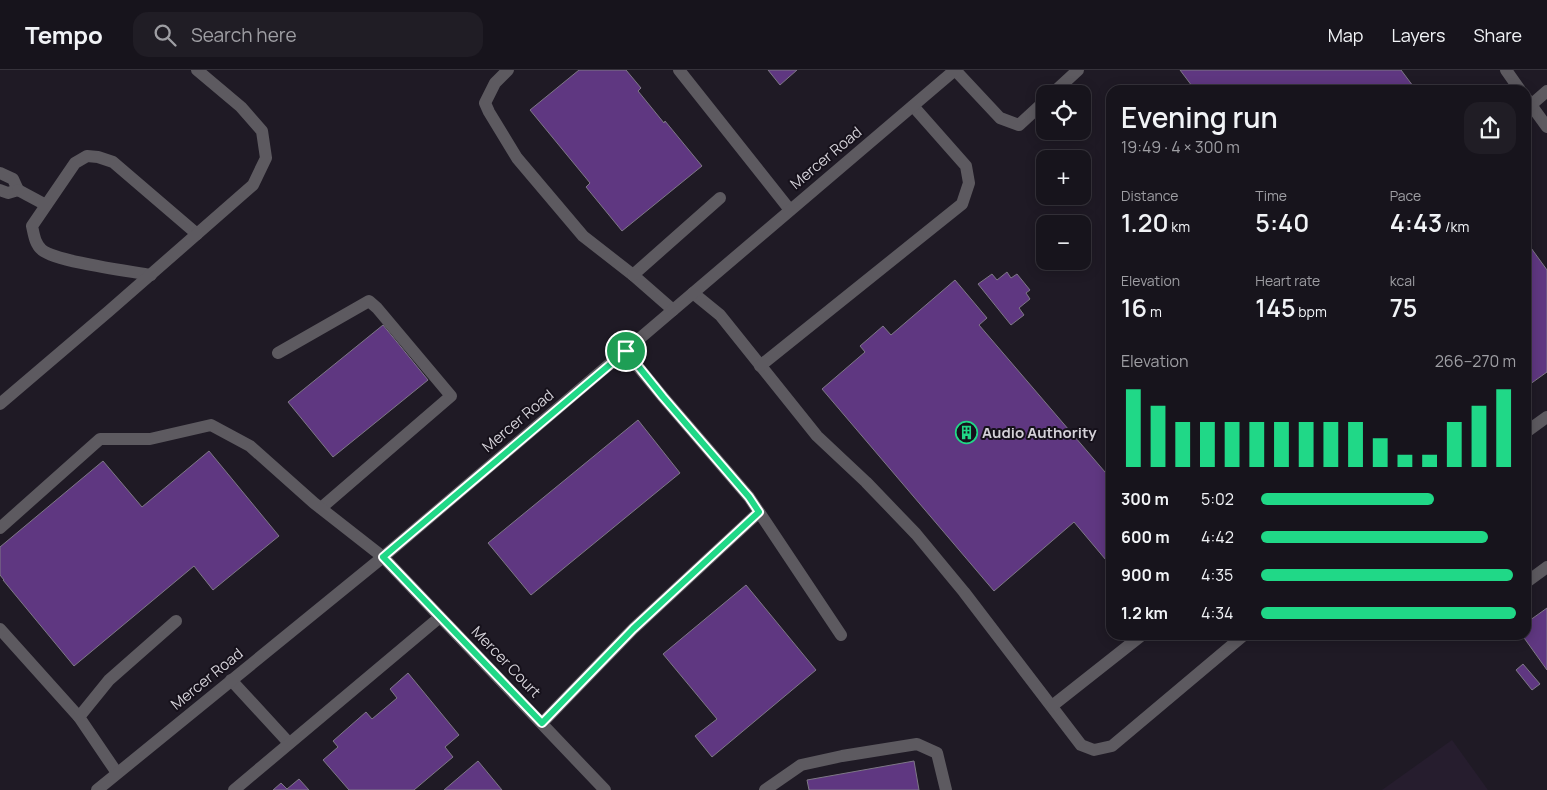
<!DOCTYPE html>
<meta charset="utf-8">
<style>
:root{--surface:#17141c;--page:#201d25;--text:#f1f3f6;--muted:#9e9ea3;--line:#36333b;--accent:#20d887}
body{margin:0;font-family:Manrope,sans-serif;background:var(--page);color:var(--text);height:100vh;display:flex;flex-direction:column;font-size:19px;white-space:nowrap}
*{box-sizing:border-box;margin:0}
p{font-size:16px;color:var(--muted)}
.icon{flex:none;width:28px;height:28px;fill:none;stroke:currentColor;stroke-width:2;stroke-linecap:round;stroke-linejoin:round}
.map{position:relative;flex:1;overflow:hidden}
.sheet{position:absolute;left:1106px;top:15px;width:425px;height:555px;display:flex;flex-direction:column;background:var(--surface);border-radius:15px;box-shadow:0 2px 12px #0003,0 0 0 1px var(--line)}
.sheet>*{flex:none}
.tools{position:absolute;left:1036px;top:15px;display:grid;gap:10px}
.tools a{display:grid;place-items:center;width:55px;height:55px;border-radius:10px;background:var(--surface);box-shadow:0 2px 12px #0003,0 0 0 1px var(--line);font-size:25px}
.pin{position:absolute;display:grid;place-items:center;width:42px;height:42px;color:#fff;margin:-21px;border:2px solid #fff;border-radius:50%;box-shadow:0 1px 5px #0007}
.round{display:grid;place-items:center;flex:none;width:52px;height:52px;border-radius:15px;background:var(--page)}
.headline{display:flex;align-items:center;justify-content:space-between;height:85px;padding:0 15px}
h1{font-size:28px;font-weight:600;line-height:38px}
.metrics{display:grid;grid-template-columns:repeat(3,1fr);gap:8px;height:85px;padding:5px 15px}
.metrics div{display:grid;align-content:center}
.metrics b{font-size:25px;font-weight:600}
.metrics small{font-size:14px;font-weight:400}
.metrics p{font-size:14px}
.chart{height:140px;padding:10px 15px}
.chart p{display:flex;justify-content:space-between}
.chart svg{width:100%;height:90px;margin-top:5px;stroke:var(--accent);stroke-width:6}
ul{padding:0 15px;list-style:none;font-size:16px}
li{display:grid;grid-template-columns:80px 60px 1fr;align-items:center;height:38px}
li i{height:12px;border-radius:6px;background:var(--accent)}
header{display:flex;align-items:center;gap:30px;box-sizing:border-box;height:70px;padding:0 25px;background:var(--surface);border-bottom:1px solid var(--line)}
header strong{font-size:24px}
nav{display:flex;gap:28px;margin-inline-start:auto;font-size:18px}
.search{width:350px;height:45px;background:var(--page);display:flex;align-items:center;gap:12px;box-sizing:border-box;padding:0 18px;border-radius:15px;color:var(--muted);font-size:19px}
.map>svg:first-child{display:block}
</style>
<header>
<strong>Tempo</strong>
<div class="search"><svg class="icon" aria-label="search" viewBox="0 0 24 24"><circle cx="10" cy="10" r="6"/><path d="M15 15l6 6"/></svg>Search here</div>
<nav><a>Map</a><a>Layers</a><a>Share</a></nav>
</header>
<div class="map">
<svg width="1547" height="720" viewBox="0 0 1547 720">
<rect width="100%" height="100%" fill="#1f1a25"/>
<path fill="#261d2e" d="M1452,670L1488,720H1382Z"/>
<g fill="#5f3781" stroke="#7e7886">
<path d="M579,0H626L641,18L638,21L664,53L665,51L702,96L622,161L586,117L590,113L530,40Z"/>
<path d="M768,0H797L780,15Z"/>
<path d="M1180,0H1401L1416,20H1195Z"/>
<path d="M1526,171L1547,200V302L1526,317Z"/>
<path d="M1007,202L1011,208L1017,204L1030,220L1026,223L1030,229L1019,238L1024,245L1011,255L978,214L992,204L997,210Z"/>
<path d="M955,210L987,248L979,255L1111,409V496L1074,452L994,521L822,319L865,282L860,276L883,256L891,265Z"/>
<path d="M383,255L428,310L333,387L288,332Z"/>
<path d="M638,350L680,403L531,525L488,473Z"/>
<path d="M209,381L279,466L213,520L194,496L74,596L3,510H4L0,505V477L103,391L142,437Z"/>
<path d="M746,515L816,600L712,687L695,666L717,649L663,584Z"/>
<path d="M1547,538V600L1522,565H1526V553Z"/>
<path d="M1523,594L1540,614L1532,620L1516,600Z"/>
<path d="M408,603L459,665L445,677L453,687L414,720H349L323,690L338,677L333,671L366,642L372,649L397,628L390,619Z"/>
<path d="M478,691L502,720H444Z"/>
<path d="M914,691L919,720H809L807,710Z"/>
<path d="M299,709L309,720H273L281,713L287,719Z"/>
</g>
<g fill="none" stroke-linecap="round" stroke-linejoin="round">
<g stroke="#5d5a60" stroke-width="12">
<path d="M508,0L495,13L485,33L489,42L517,88L583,166L633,205L673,240"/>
<path d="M679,0L790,140"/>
<path d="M1506,0L1520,20"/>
<path d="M1052,24L1078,0"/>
<path d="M1526,28L1547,57"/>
<path d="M1531,35L1547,21"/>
<path d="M0,103L13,109L18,120L8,123L0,120"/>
<path d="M18,120L46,135"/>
<path d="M151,205C129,201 57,192 42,180C35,174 34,165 32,156L75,93L87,86L98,87L113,92L197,164"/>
<path d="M633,205L720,128"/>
<path d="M693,223L720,245L817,366L866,412L916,464L964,522L1081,675L1094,680L1112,676L1244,565"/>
<path d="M625,281L663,327L749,427L841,565"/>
<path d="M278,283L369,231L377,238L451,326L321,438"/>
<path d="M760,296L962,134L969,113L966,96L913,36"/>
<path d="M0,334L109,241L253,115L266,88L262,61L241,37L197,0"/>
<path d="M1526,362L1547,347"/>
<path d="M0,458L100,369H150L211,355L250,376L314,433L383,487L605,720"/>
<path d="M1528,511L1547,497"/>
<path d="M0,559L79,647"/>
<path d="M231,610L289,673"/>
<path d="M1052,636L1142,565"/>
<path d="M542,653L633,559L759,442"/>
<path d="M117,703L79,647L109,610L176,551"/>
<path d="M97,720L383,487L955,0L1000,48L1019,55L1045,31"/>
<path d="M234,720L440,547"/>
<path d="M765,720L801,695L842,686L917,674L937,683L946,720"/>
</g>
</g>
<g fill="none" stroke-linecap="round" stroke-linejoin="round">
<defs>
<path id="route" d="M626,281L663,327L749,427L759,442L633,559L542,653L383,487Z"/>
</defs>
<use href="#route" stroke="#fff" stroke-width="10"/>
<use href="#route" stroke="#20d887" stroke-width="6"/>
</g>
<defs>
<symbol id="building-ring" viewBox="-11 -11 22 22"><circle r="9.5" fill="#16111b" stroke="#20d887" stroke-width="1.5"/><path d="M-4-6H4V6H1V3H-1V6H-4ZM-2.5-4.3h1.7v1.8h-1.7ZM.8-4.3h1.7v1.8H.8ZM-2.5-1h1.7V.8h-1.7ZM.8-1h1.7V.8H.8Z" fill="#20d887"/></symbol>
</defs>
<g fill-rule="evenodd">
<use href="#building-ring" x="954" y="350" width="25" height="25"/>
</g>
<g text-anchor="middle" stroke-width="4" stroke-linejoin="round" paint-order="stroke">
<g font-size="15" fill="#d4d1d8" stroke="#16111b">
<text transform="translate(826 88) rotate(-40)" y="5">Mercer Road</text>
<text transform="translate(518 351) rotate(-40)" y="5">Mercer Road</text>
<text transform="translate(506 592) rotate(46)" y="5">Mercer Court</text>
<text transform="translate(207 609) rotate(-39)" y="5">Mercer Road</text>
</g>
<g font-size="15" font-weight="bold" fill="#d4d1d8" stroke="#16111b" text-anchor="start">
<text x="982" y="368">Audio Authority</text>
</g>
</g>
</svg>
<div class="tools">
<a><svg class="icon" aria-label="locate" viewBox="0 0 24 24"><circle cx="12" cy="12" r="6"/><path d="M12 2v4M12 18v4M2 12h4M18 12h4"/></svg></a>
<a>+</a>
<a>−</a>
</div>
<div class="pin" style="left:626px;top:281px;background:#1e9e55"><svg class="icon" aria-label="arrive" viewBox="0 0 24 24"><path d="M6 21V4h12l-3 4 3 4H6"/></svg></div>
<section class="sheet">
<div class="headline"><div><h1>Evening run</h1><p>19:49 · 4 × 300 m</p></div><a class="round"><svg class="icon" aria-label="share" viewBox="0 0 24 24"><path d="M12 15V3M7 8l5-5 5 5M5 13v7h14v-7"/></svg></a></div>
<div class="metrics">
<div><p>Distance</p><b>1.20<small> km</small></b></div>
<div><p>Time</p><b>5:40</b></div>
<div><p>Pace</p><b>4:43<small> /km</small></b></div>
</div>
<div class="metrics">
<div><p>Elevation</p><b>16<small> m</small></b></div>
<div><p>Heart rate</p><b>145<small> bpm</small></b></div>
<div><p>kcal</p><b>75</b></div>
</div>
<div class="chart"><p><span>Elevation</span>266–270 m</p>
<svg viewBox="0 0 160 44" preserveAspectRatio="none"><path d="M5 44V6M15 44V14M25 44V22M35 44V22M45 44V22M55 44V22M65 44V22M75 44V22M85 44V22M95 44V22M105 44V30M115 44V38M125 44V38M135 44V22M145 44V14M155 44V6"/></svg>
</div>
<ul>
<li><b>300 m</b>5:02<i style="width:68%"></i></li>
<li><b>600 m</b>4:42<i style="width:89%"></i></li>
<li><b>900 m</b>4:35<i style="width:99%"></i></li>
<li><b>1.2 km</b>4:34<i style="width:100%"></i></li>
</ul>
</section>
</div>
